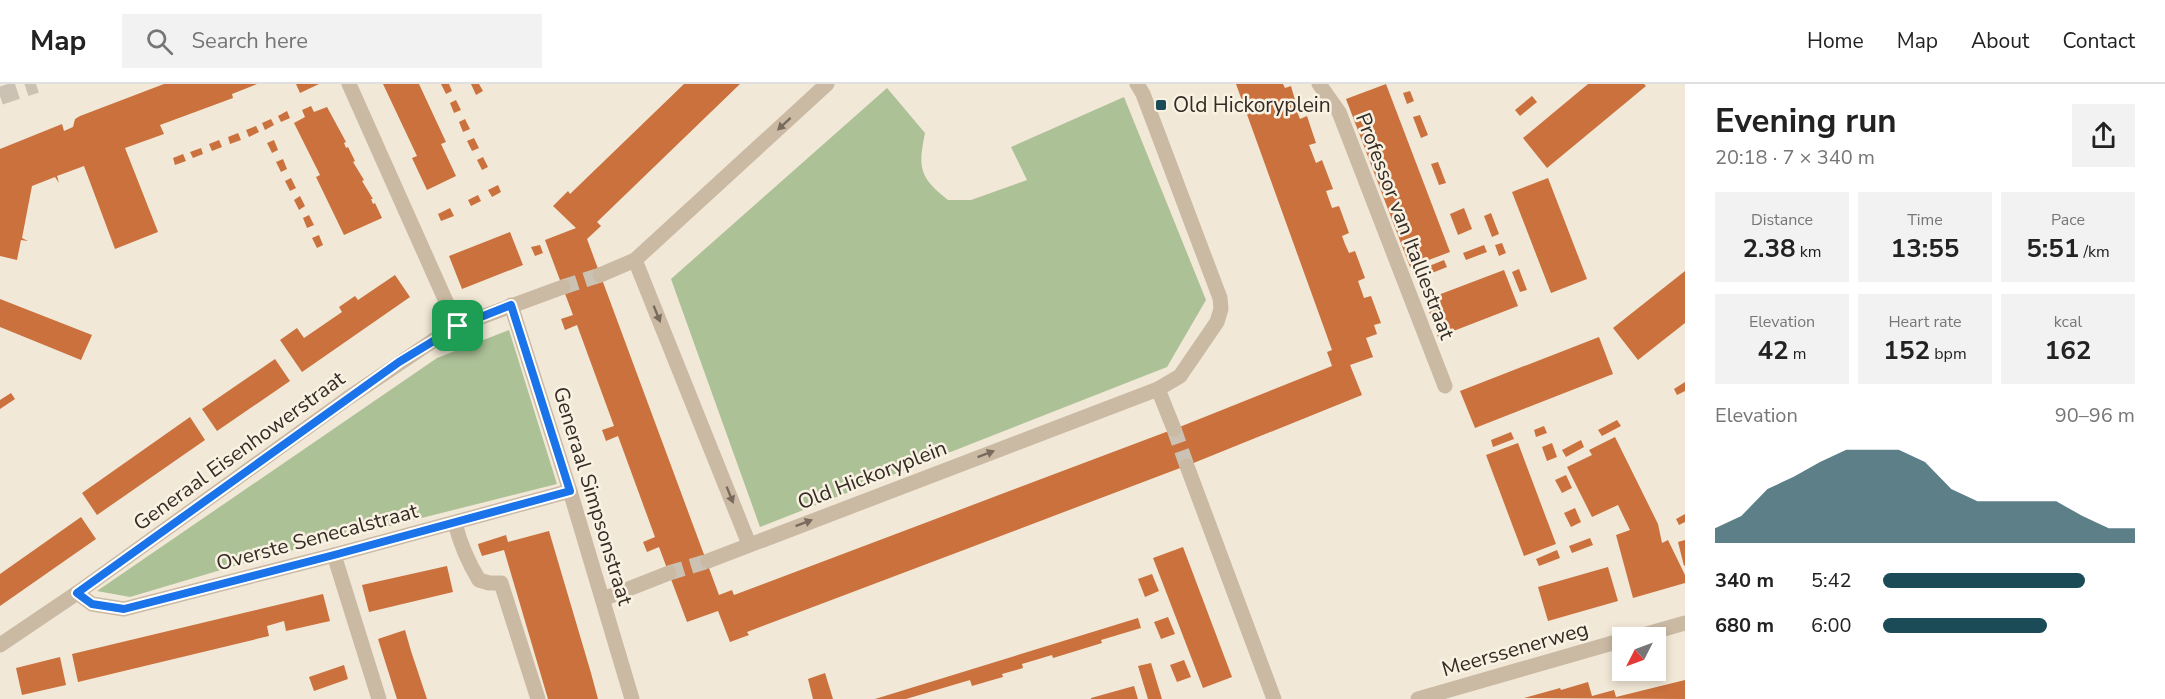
<!DOCTYPE html>
<meta charset="utf-8">
<style>
:root{--surface:#fff;--page:#f2f2f2;--text:#222;--muted:#767676;--line:#e0e0e0;--accent:#1a4b57}
body{margin:0;font-family:"Nunito Sans",sans-serif;background:var(--page);color:var(--text);height:100vh;display:flex;flex-direction:column;font-size:22px;white-space:nowrap}
*{box-sizing:border-box;margin:0}
p{font-size:20px;color:var(--muted)}
.icon{flex:none;width:33px;height:33px;fill:none;stroke:currentColor;stroke-width:2;stroke-linecap:round;stroke-linejoin:round}
.map{position:relative;flex:1;overflow:hidden}
.sheet{display:flex;flex-direction:column;background:var(--surface);width:480px}
.sheet>*{flex:none}
.needle{width:39px;rotate:228deg}
.tools{position:absolute;left:1612px;top:543px;display:grid;gap:12px}
.tools a{display:grid;place-items:center;width:54px;height:54px;border-radius:0px;background:var(--surface);box-shadow:0 3px 9px #0003;font-size:30px}
.pin{position:absolute;display:grid;place-items:center;width:51px;height:51px;color:#fff;margin:-26px;border-radius:12px;box-shadow:0 3px 9px #0006}
.round{display:grid;place-items:center;flex:none;width:63px;height:63px;border-radius:0px;background:var(--page)}
.headline{display:flex;align-items:center;justify-content:space-between;height:102px;padding:0 30px}
h1{font-size:33px;font-weight:700;line-height:45px}
.metrics{display:grid;grid-template-columns:repeat(3,1fr);gap:9px;height:102px;padding:6px 30px}
.metrics div{display:grid;align-content:center;border-radius:0px;background:var(--page);text-align:center}
.metrics b{font-size:26px;font-weight:700}
.metrics small{font-size:16px;font-weight:400}
.metrics p{font-size:16px}
.chart{height:168px;padding:12px 30px}
.chart p{display:flex;justify-content:space-between}
.chart svg{width:100%;height:108px;margin-top:6px;fill:var(--accent);opacity:.7}
ul{padding:0 30px;list-style:none;font-size:20px}
li{display:grid;grid-template-columns:96px 72px 1fr;align-items:center;height:45px}
li i{height:15px;border-radius:8px;background:var(--accent)}
header{display:flex;align-items:center;gap:36px;box-sizing:border-box;height:84px;padding:0 30px;background:var(--surface);border-bottom:2px solid var(--line)}
header strong{font-size:28px}
nav{display:flex;gap:33px;margin-inline-start:auto;font-size:21px}
.search{width:420px;height:54px;background:var(--page);display:flex;align-items:center;gap:15px;box-sizing:border-box;padding:0 21px;border-radius:0px;color:var(--muted);font-size:22px}
main{display:flex;flex:1;min-height:0}
.map>svg:first-child{display:block}
</style>
<header>
<strong>Map</strong>
<div class="search"><svg class="icon" aria-label="search" viewBox="0 0 24 24"><circle cx="10" cy="10" r="6"/><path d="M15 15l6 6"/></svg>Search here</div>
<nav><a>Home</a><a>Map</a><a>About</a><a>Contact</a></nav>
</header>
<main>
<div class="map">
<svg width="1685" height="615" viewBox="0 0 1685 615">
<rect width="100%" height="100%" fill="#f2e8d7"/>
<g fill="#adc197">
<path d="M887,4L925,49C918,84 919,93 948,116H971L1027,96L1011,63L1124,13L1206,216L1167,283L760,443L671,195Z"/>
<path d="M509,246L557,400L258,475L130,513L97,507L437,274Z"/>
</g>
<g fill="#ca713d">
<path d="M164,0H257L232,10L233,14L160,41L164,50L125,64L158,148L115,165L84,82L57,92L59,99L55,93L32,102L22,154L28,157L21,156L17,176L0,172V65L62,40L64,47L73,43L75,35L80,32Z"/>
<path d="M296,0H319L300,9Z"/>
<path d="M383,0H419L446,58L441,60L456,92L427,106L412,74L417,72Z"/>
<path d="M441,0H449L452,7L446,10Z"/>
<path d="M471,0H479L483,7L476,11Z"/>
<path d="M684,0H740L597,138L601,142L587,155L719,511L732,506L734,511L1182,342L1332,282L1327,268L1332,266L1236,0H1283L1285,4L1291,2L1295,16L1293,17L1300,35L1307,32L1316,59L1309,61L1316,79L1322,76L1333,105L1326,107L1332,124L1339,122L1349,149L1342,152L1345,160L1349,169L1355,167L1365,194L1358,197L1364,214L1371,212L1381,239L1374,241L1377,250L1366,254L1373,273L1350,281L1362,311L1196,378L747,548L749,551L730,558L718,527L687,538L659,463L647,468L643,458L655,453L618,352L606,357L602,346L614,342L577,241L565,246L561,235L573,231L545,156L576,144L553,122L568,107L570,110Z"/>
<path d="M1386,0L1450,168L1410,183L1346,15Z"/>
<path d="M1588,0H1644L1646,2L1547,84L1523,54Z"/>
<path d="M1410,7L1414,17L1407,20L1403,9Z"/>
<path d="M1532,12L1537,18L1520,32L1515,26Z"/>
<path d="M456,16L461,26L454,29L450,19Z"/>
<path d="M311,22L314,28L327,23L346,58L344,59L346,64L348,63L355,77L353,78L364,96L362,97L373,115H371L373,120L375,119L382,134L344,151L316,93L320,91L294,39L305,33L302,26Z"/>
<path d="M287,27L290,34L281,38L278,32Z"/>
<path d="M1420,31L1428,51L1421,54L1413,33Z"/>
<path d="M271,35L274,41L265,46L262,39Z"/>
<path d="M465,35L470,45L463,48L459,38Z"/>
<path d="M256,42L259,48L249,53L246,46Z"/>
<path d="M238,49L241,56L230,60L228,53Z"/>
<path d="M474,54L479,64L472,67L467,57Z"/>
<path d="M219,56L222,63L212,67L209,60Z"/>
<path d="M274,56L278,66L272,69L267,59Z"/>
<path d="M201,64L203,70L193,74L190,68Z"/>
<path d="M183,70L186,77L175,81L173,74Z"/>
<path d="M483,73L488,83L482,86L477,76Z"/>
<path d="M283,75L287,85L281,88L276,78Z"/>
<path d="M1438,78L1446,99L1439,101L1431,80Z"/>
<path d="M291,94L296,104L290,107L285,97Z"/>
<path d="M1548,94L1587,195L1551,209L1512,108Z"/>
<path d="M498,101L501,108L492,113L488,106Z"/>
<path d="M478,111L481,117L471,122L468,116Z"/>
<path d="M300,112L305,122L299,126L294,116Z"/>
<path d="M450,124L454,132L441,137L438,130Z"/>
<path d="M1464,124L1472,145L1458,151L1450,130Z"/>
<path d="M1491,129L1499,150L1492,153L1484,132Z"/>
<path d="M309,131L314,141L307,144L303,134Z"/>
<path d="M510,148L523,181L462,205L449,172Z"/>
<path d="M319,151L323,161L317,164L312,154Z"/>
<path d="M1502,159L1506,169L1499,172L1495,161Z"/>
<path d="M540,161L543,169L535,172L531,163Z"/>
<path d="M1484,161L1487,168L1466,176L1463,169Z"/>
<path d="M1444,176L1447,183L1427,191L1424,184Z"/>
<path d="M1519,185L1527,206L1520,208L1512,188Z"/>
<path d="M1504,186L1518,222L1438,253L1425,216Z"/>
<path d="M1685,187V239L1638,276L1613,244Z"/>
<path d="M395,191L410,213L302,288L280,256L297,244L304,254L342,228L339,223L355,212L358,216Z"/>
<path d="M0,215L92,251L81,276L0,243Z"/>
<path d="M1599,253L1613,290L1475,344L1460,307Z"/>
<path d="M275,275L290,297L217,347L202,325Z"/>
<path d="M1685,298V307L1677,311L1674,305Z"/>
<path d="M11,309L15,315L0,325V316Z"/>
<path d="M190,333L205,356L97,431L82,409Z"/>
<path d="M1617,336L1621,342L1602,352L1598,346Z"/>
<path d="M1544,342L1547,349L1536,353L1534,346Z"/>
<path d="M1511,348L1514,355L1493,363L1491,356Z"/>
<path d="M1615,353L1658,440L1662,459L1668,456L1685,491V499L1633,514L1616,451L1630,446L1618,421L1592,433L1567,383L1592,371L1589,366Z"/>
<path d="M1581,356L1584,363L1566,373L1562,366Z"/>
<path d="M1518,359L1556,460L1524,472L1486,371Z"/>
<path d="M1552,359L1557,373L1547,377L1542,363Z"/>
<path d="M1566,391L1572,404L1562,409L1555,396Z"/>
<path d="M1575,424L1581,438L1571,443L1564,429Z"/>
<path d="M1685,430V438L1679,441L1676,435Z"/>
<path d="M81,433L96,455L0,522V490Z"/>
<path d="M549,447L591,589L598,615H548L504,466L482,472L479,464L478,460L506,451L508,458Z"/>
<path d="M1590,454L1593,461L1572,469L1569,462Z"/>
<path d="M1685,456V481L1684,482L1678,458Z"/>
<path d="M1183,463L1232,593L1203,604L1153,474Z"/>
<path d="M1557,466L1560,474L1539,482L1536,475Z"/>
<path d="M447,482L453,508L369,528L362,501Z"/>
<path d="M1608,483L1618,517L1548,537L1538,503Z"/>
<path d="M1152,490L1159,507L1145,513L1138,495Z"/>
<path d="M323,510L330,537L286,547L284,537L267,542L269,552L78,598L72,570Z"/>
<path d="M1168,533L1175,550L1161,555L1154,538Z"/>
<path d="M1138,534L1141,544L1101,556L1102,559L1053,574L1052,571L1022,580L1023,584L1002,590L1003,593L989,597L972,602L970,596L906,615H875Z"/>
<path d="M405,546L411,567L427,615H397L378,555Z"/>
<path d="M60,573L66,601L22,611L16,584Z"/>
<path d="M1184,576L1191,593L1177,598L1170,581Z"/>
<path d="M1151,579L1162,615H1148L1138,582Z"/>
<path d="M344,581L348,595L314,607L309,593Z"/>
<path d="M825,589L833,615H813L808,595Z"/>
<path d="M1685,596V615L1524,614L1560,604L1561,606L1588,598L1592,612L1614,606L1616,613Z"/>
<path d="M1134,602L1138,615H1091V614Z"/>
</g>
<g fill="none" stroke-linecap="round" stroke-linejoin="round">
<g stroke="#ccc2b3" stroke-width="15" stroke-dasharray="15 8" stroke-linecap="butt">
<path d="M563,203L600,191"/>
<path d="M1174,345L1187,382"/>
<path d="M669,489L708,477"/>
</g>
<path stroke="#ccc2b3" stroke-width="18" stroke-dasharray="18 9" stroke-linecap="butt" d="M0,12L36,0"/>
<g stroke="#cab9a3" stroke-width="15">
<path d="M349,0L457,242"/>
<path d="M1319,0L1339,28L1445,302"/>
<path d="M635,176L749,460"/>
<path d="M600,191L635,176L827,0"/>
<path d="M511,221L570,407L632,615"/>
<path d="M1158,305L1174,345"/>
<path d="M1187,382L1274,615"/>
<path d="M455,439C460,459 468,478 479,496L489,499H501L538,615"/>
<path d="M334,471L379,615"/>
<path d="M708,477L1158,305L1180,292L1217,238L1221,225L1220,214L1143,10L1137,0"/>
<path d="M77,509L92,520L124,525L334,471L570,407"/>
<path d="M603,515L669,489"/>
<path d="M1633,554L1685,539"/>
<path d="M0,561L77,509L348,314L437,254L457,242L563,203"/>
<path d="M1418,615L1623,556"/>
</g>
</g>
<defs><path id="oneway-solid" d="M-6-.8H1V-3.2L6.5 0L1 3.2V.8H-6Z" transform="scale(1.5)"/></defs>
<g fill="#786b5e">
<use href="#oneway-solid" transform="translate(784 40) rotate(137)"/>
<use href="#oneway-solid" transform="translate(657 230) rotate(68)"/>
<use href="#oneway-solid" transform="translate(986 370) rotate(-21)"/>
<use href="#oneway-solid" transform="translate(730 411) rotate(68)"/>
<use href="#oneway-solid" transform="translate(804 439) rotate(-21)"/>
</g>
<g fill="none" stroke-linecap="round" stroke-linejoin="round">
<defs>
<path id="route" d="M511,221L570,407L334,471L124,525L92,520L77,509L399,278L458,242Z"/>
</defs>
<use href="#route" stroke="#fff" stroke-width="12"/>
<use href="#route" stroke="#1a73e8" stroke-width="8"/>
</g>
<rect fill="#1a4b57" stroke="#f9f2e3" stroke-width="2" x="1155" y="15" width="12" height="12" rx="3"/>
<g text-anchor="middle" stroke-width="5" stroke-linejoin="round" paint-order="stroke">
<g font-size="21" fill="#342c25" stroke="#f9f2e3" text-anchor="start">
<text x="1173" y="28">Old Hickoryplein</text>
</g>
<g font-size="21" fill="#342c25" stroke="#f9f2e3">
<text transform="translate(1405 142) rotate(69)" y="7">Professor van Italliestraat</text>
<text transform="translate(239 367) rotate(-36)" y="7">Generaal Eisenhowerstraat</text>
<text transform="translate(872 391) rotate(-21)" y="7">Old Hickoryplein</text>
<text transform="translate(593 412) rotate(73)" y="7">Generaal Simpsonstraat</text>
<text transform="translate(317 453) rotate(-15)" y="7">Overste Senecalstraat</text>
<text transform="translate(1515 565) rotate(-16)" y="7">Meerssenerweg</text>
</g>
</g>
</svg>
<div class="tools">
<a><svg class="needle" viewBox="-14 -14 28 28"><path d="M0-13l5 13h-10z" fill="#e53935"/><path d="M0 13l5-13h-10z" fill="#767676"/></svg></a>
</div>
<div class="pin" style="left:458px;top:242px;background:#1e9e55"><svg class="icon" aria-label="arrive" viewBox="0 0 24 24"><path d="M6 21V4h12l-3 4 3 4H6"/></svg></div>
</div>
<section class="sheet">
<div class="headline"><div><h1>Evening run</h1><p>20:18 · 7 × 340 m</p></div><a class="round"><svg class="icon" aria-label="share" viewBox="0 0 24 24"><path d="M12 15V3M7 8l5-5 5 5M5 13v7h14v-7"/></svg></a></div>
<div class="metrics">
<div><p>Distance</p><b>2.38<small> km</small></b></div>
<div><p>Time</p><b>13:55</b></div>
<div><p>Pace</p><b>5:51<small> /km</small></b></div>
</div>
<div class="metrics">
<div><p>Elevation</p><b>42<small> m</small></b></div>
<div><p>Heart rate</p><b>152<small> bpm</small></b></div>
<div><p>kcal</p><b>162</b></div>
</div>
<div class="chart"><p><span>Elevation</span>90–96 m</p>
<svg viewBox="0 0 160 44" preserveAspectRatio="none"><path d="M0 44V38L10 33L20 22L30 17L40 11L50 6L60 6L70 6L80 11L90 22L100 27L110 27L120 27L130 27L140 33L150 38L160 38V44z"/></svg>
</div>
<ul>
<li><b>340 m</b>5:42<i style="width:80%"></i></li>
<li><b>680 m</b>6:00<i style="width:65%"></i></li>
</ul>
</section>
</main>
